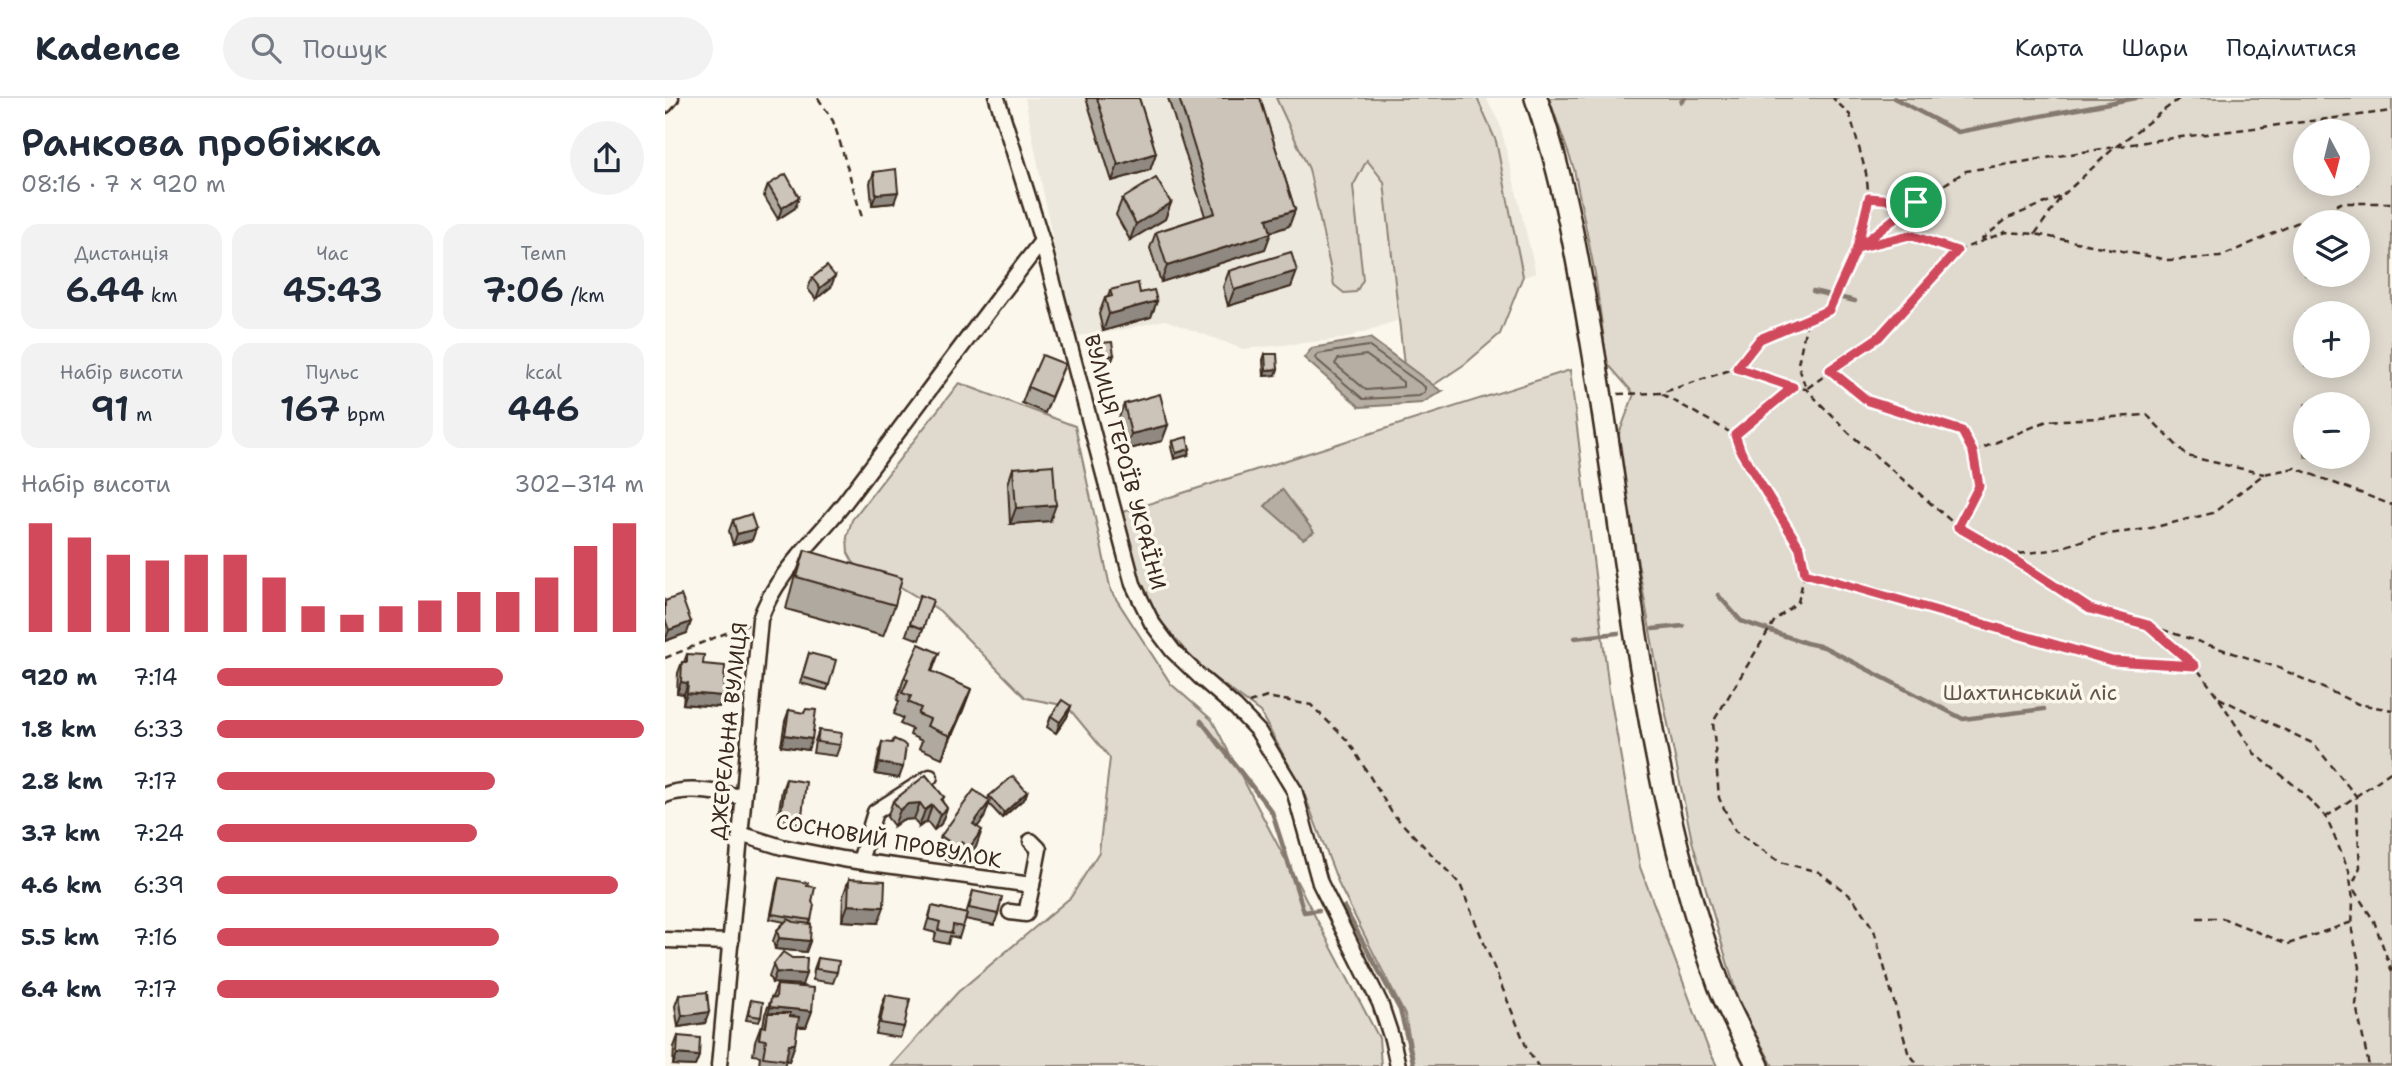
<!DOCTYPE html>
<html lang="uk">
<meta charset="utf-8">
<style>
:root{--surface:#fff;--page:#f2f2f3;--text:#1f2937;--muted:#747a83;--line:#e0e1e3;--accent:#d1495b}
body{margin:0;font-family:"Shantell Sans",sans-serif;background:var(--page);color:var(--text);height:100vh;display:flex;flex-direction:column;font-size:26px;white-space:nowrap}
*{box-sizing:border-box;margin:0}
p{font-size:23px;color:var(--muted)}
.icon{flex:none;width:38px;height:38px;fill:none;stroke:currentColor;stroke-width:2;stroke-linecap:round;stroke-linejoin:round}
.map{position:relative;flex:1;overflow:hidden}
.drawer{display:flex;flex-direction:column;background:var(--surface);width:665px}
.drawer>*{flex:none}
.needle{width:46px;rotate:173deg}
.buttons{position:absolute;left:1628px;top:21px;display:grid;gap:14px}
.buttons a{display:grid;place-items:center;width:77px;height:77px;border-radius:50%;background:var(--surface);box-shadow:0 4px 18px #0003;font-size:35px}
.pin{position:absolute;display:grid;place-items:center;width:60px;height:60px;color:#fff;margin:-30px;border:4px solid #fff;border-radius:50%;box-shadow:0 2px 7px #0007}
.round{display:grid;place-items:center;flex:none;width:74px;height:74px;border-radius:37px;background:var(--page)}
.head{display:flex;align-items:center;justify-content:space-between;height:119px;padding:0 21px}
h1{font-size:38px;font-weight:600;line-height:52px}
.stats{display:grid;grid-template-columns:repeat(3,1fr);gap:10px;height:119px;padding:7px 21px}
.stats div{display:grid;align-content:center;border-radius:18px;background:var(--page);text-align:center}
.stats b{font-size:35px;font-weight:600}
.stats small{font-size:19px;font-weight:400}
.stats p{font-size:19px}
.chart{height:196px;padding:14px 21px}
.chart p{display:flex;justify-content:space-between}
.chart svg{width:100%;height:126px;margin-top:7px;stroke:var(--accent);stroke-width:6}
ul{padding:0 21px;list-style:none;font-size:23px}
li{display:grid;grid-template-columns:112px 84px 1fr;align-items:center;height:52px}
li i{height:18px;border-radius:9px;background:var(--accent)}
header{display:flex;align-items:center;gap:42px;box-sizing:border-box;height:98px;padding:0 35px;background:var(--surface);border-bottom:2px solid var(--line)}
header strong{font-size:33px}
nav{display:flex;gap:38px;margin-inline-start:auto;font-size:24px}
.search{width:490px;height:63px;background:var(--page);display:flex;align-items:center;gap:18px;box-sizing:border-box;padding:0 24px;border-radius:38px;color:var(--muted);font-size:26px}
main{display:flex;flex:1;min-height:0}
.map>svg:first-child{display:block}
</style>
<header>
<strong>Kadence</strong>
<div class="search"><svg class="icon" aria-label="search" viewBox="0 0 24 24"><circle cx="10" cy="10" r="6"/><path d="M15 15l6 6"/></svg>Пошук</div>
<nav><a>Карта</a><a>Шари</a><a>Поділитися</a></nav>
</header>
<main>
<section class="drawer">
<div class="head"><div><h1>Ранкова пробіжка</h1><p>08:16 · 7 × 920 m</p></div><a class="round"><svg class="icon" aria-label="share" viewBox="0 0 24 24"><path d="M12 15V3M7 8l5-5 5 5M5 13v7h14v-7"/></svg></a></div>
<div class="stats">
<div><p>Дистанція</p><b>6.44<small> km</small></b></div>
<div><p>Час</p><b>45:43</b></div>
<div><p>Темп</p><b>7:06<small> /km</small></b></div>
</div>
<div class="stats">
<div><p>Набір висоти</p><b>91<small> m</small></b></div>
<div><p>Пульс</p><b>167<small> bpm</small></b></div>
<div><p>kcal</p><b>446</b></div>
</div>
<div class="chart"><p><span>Набір висоти</span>302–314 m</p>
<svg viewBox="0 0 160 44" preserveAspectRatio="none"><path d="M5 44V6M15 44V11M25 44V17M35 44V19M45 44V17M55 44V17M65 44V25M75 44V35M85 44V38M95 44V35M105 44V33M115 44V30M125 44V30M135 44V25M145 44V14M155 44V6"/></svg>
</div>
<ul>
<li><b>920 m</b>7:14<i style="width:67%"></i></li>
<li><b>1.8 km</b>6:33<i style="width:100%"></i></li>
<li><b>2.8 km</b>7:17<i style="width:65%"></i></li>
<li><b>3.7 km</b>7:24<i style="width:61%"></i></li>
<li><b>4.6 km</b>6:39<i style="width:94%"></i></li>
<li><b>5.5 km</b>7:16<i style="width:66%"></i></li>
<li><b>6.4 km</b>7:17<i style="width:66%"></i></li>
</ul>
</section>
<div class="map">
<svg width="1727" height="968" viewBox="0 0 1727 968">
<rect width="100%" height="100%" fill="#fbf7ec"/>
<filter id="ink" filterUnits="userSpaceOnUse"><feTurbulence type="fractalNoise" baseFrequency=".0143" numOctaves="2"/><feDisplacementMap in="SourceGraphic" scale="14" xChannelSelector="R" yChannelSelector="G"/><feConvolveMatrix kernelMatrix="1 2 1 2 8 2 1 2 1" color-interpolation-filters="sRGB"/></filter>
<g filter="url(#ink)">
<path fill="#ede8dd" d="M360,0H821L835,26L871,175L678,241L578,251L500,222L447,234L411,238L389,149Z"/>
<g fill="#dfd9ce" stroke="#8d8276" stroke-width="2" fill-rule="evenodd">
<path d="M611,0H812L831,43L858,178L835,236L800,266L743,304L719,84L702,62L688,88L698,182L691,194L679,195L669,187L644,71Z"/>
<path d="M884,0H1727V968H1108L1075,908L1027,743L994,582L951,344L969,296L942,265L930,176L909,71ZM1640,33H1692V86H1640ZM1640,124H1692V177H1640ZM1640,215H1692V268H1640ZM1640,306H1692V359H1640Z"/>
<path d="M905,272L944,592L975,769L1043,950L1052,968H750L740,917L675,789L638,693L595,614L532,567L498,526L473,484L455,415Z"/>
<path d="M294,285L410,328L446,493L506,586L547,622L714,940L716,968H226L293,894L406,799L434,754L445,660L402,608L361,600L275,513L229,485L201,478L188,464L183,455L182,439L187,422Z"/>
</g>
<g fill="#b6aea2" stroke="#85796d" stroke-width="2">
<path d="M705,240L776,293H777L757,305L695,309L639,260L647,250Z"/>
<path d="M617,391L649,434L638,441L600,408Z"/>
</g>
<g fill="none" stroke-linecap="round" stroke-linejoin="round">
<g stroke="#6c5f53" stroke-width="2">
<path d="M703,248L760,289V294L754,298L698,301L650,260L653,256Z"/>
<path d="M701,257L738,284V289L701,292L670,266L673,261Z"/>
</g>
<g stroke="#85796d" stroke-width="4.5">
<path d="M1229,0L1293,34L1470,0"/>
<path d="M1016,4L1020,0"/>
<path d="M1148,193L1190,203"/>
<path d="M1053,497L1076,523L1141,545L1159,549L1298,621L1379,611"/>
<path d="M988,531L1018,528"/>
<path d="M910,540L953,535"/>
<path d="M536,623L607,714L639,814L654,812"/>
<path d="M679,809L735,912L749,968"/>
</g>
<defs>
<g id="minor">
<path d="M332,0L377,143L468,486L487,525L508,553L534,578L571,610L593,633L629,692L655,785L715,905L727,941L733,968"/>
<path d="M0,7L6,0"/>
<path d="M0,697C24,688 54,695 78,699"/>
<path d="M75,736L117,749L177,761L367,787L374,751L366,743"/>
<path d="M195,763L210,714L265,679"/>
<path d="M345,814L361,816L367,787"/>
<path d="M0,842L66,844"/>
<path d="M54,968L95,521C111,475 151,442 180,404C246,317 310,229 377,143"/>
</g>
<path id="highway" d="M871,0C902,89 916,181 932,274C965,479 982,690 1054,887C1064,914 1080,941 1093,968"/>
</defs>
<use href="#minor" stroke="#3b2a1e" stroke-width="19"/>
<use href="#highway" stroke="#3b2a1e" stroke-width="26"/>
<g stroke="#3b2a1e" stroke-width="2.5" stroke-dasharray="7 5" stroke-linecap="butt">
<path d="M153,0L168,23L174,41L198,123"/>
<path d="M1204,100L1250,103"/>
<path d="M1370,136L1396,99L1449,50L1515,0"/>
<path d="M1316,142L1343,120L1395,99"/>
<path d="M1195,149L1245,137L1292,153"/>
<path d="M1192,150L1251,104L1301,73L1492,42L1727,13"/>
<path d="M1142,223L1133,266L1141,291L1214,239L1292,153L1340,134L1370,136L1503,162L1555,159L1676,105H1727"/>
<path d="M1072,269L1095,241L1164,212L1192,150L1204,100L1201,75L1185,17L1168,0"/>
<path d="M1165,273L1203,302L1297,333L1308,354L1314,388L1293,429"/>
<path d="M1128,289L1070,337L1076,354L1135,451L1140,475L1447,563L1530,568"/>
<path d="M953,296L996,295L1071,270L1128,289L1141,291L1184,335L1293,429L1342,457L1425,511L1483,527L1530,568L1553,599L1589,655L1634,691L1661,719L1684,773L1688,802L1687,833L1695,869L1691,907L1704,968"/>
<path d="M997,296L1070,337"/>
<path d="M1308,354L1382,323L1482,317L1522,358L1599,376"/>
<path d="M1342,457L1388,452L1435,437L1482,431L1548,415L1599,376L1630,370L1727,407"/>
<path d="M1140,475L1133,504L1110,522L1048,624L1054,700L1070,733L1115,764L1154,774L1188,800L1209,832L1243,954L1254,968"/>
<path d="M1486,528L1614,570L1693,606L1727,612"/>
<path d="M0,560L83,526"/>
<path d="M1554,600L1649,646L1691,698L1695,769L1688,786"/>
<path d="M584,605L602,599L646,607L684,644L727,715L795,786L863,953L873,968"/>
<path d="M1661,719L1727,673"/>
<path d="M1689,792L1709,823L1727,874"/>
<path d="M1532,820H1557L1623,846L1687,824"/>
</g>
<use href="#minor" stroke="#fbf7ec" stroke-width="14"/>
<use href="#highway" stroke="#fbf7ec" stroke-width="21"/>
</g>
<g fill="#afa99f" stroke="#3b2a1e" stroke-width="2">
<path d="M421,0H474L491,55L485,72L447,83Z"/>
<path d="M503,0H595L630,112L624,128L606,134L600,151L496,184L485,150L491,134L540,118Z"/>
<path d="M209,74L229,105L207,107L205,85Z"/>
<path d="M103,87L134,99L130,110L113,121L99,98Z"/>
<path d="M457,101L506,105L500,121L465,142L451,117Z"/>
<path d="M564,173H632L626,189L563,208L558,189Z"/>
<path d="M147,180L166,189L151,201L143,191Z"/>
<path d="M445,192L475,195L492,203L486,219L438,233L434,216L440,200L443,199Z"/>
<path d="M436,245L449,257L447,262L436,264L434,251Z"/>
<path d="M600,256L611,277L599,278L598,262Z"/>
<path d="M400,266L380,315L357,305L363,289Z"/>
<path d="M459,306L503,327L497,343L460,352L453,322Z"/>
<path d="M508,343L523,357L509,361L506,349Z"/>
<path d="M348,370L385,423L345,426L343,386Z"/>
<path d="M68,422L91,431L87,442L68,447L64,433Z"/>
<path d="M140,452L230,507L218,538L121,511L128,484Z"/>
<path d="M255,497L268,502L254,542L241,537Z"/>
<path d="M0,503L22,535L0,543Z"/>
<path d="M144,555L164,587L162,592L135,585Z"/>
<path d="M274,555L267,574L306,591L298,612L277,660L254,650L257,643L245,637L247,631L235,626L238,620L229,616L234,603L232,602L239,580Z"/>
<path d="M22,556L38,566L58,598L54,609L18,606L19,596L12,595L13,575L17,564H19Z"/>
<path d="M406,608L402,619L391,635L382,629L386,618Z"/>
<path d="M124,612L143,652L116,648L120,623Z"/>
<path d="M154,632L175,647L171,658L148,655L150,643Z"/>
<path d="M217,644L238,669L234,680L210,676L214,655Z"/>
<path d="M121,681L137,717L133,727L112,725L117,692Z"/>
<path d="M362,694L360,700L337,720L324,706L319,720L312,729L311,749L298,766L290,760L286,765L270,754L276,738L323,702L324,698Z"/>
<path d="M279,699L277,703L282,710L276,726L269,732L262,723L254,729L249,721L237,722L229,728L222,719L228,703Z"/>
<path d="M114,780L142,788L147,804L145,825V843L141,854L110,851L108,843L112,832L120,824L105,821L112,785Z"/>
<path d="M184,781L213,825L177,823L178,798Z"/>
<path d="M308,793L333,816L329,827L300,821L294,840L285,838L283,846L269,843L271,835L260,832L267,808L301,816Z"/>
<path d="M153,860L172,874L168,885L148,882L149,871Z"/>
<path d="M108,867L137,887L107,885L104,878Z"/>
<path d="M112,887L147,913L141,929H132L130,946L124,963L121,962L119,968H94L95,958L88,957L90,944L96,928H98L100,916Z"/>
<path d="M14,897L44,914L40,925L13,929L10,908Z"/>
<path d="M221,897L239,929L235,940L211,936L217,907Z"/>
<path d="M86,902L96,919L94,924L81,922Z"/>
<path d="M13,938L34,958L30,968L8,967L9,949Z"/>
</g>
<g fill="#8f8982" stroke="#3b2a1e" stroke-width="2">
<path d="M491,55L485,72L447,83L453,67Z"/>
<path d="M233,94L229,105L207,107L211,96Z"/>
<path d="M134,99L130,110L113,121L117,110Z"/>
<path d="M506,105L500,121L465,142L471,126Z"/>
<path d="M630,112L624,128L596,137L602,121Z"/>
<path d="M606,135L600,151L496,184L502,168Z"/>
<path d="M632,173L626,189L563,208L569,192Z"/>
<path d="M170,178L166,189L151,201L155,190Z"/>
<path d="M492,203L486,219L438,233L444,216Z"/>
<path d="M449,257L447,262L436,264L438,259Z"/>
<path d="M613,271L611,277L599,278L601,272Z"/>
<path d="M503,327L497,343L460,352L466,336Z"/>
<path d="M525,351L523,357L509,361L511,355Z"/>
<path d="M391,407L385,423L345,426L351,410Z"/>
<path d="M91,431L87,442L68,447L72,436Z"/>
<path d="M26,524L22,535L0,543L4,532Z"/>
<path d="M16,584L23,585L19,596L12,595Z"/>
<path d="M306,591L298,612L277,660L285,638Z"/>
<path d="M22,595L58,598L54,609L18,606Z"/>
<path d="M406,608L402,619L391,635L395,624Z"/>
<path d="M120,637L147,641L143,652L116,648Z"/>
<path d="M214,665L238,669L234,680L210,676Z"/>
<path d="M362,694L360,700L337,720L339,715Z"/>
<path d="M325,703L319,720L302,743L308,726Z"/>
<path d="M255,705L249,721L237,722L229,728L235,712L243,706Z"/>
<path d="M267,707L262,723L254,729L260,712Z"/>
<path d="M282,710L276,726L269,732L275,716Z"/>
<path d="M116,714L137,717L133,727L112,725Z"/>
<path d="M317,732L311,749L298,766L304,750Z"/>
<path d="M296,744L290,760L286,765L292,749Z"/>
<path d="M183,807L219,809L213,825L177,823Z"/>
<path d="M114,840L145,843L141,854L110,851Z"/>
<path d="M111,874L141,876L137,887L107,885Z"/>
<path d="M105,909L147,913L141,929L101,926Z"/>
<path d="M44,914L40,925L13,929L17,918Z"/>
<path d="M124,946H130L124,963L118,962Z"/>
<path d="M12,956L34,958L30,968L8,967Z"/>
</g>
<g fill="#ccc4b9" stroke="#3b2a1e" stroke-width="2">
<path d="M432,0H474L491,55L453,67Z"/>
<path d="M514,0H595L630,112L602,121L606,135L502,168L491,134L550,115Z"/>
<path d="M231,71L233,94L211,96L209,74Z"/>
<path d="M121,76L134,99L117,110L103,87Z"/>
<path d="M491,80L506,105L471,126L457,101Z"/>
<path d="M626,154L632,173L569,192L564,173Z"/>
<path d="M162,168L170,178L155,190L147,180Z"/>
<path d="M473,185L475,195L489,192L492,203L444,216L440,200L447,198L445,192Z"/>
<path d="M447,244L449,257L438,259L436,245Z"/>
<path d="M600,256H612L613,271L601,272Z"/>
<path d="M377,257L400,266L386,299L363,289Z"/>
<path d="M495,296L503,327L466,336L459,306Z"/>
<path d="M522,339L525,351L511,355L508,343Z"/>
<path d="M388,367L391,407L351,410L348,370Z"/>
<path d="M86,416L91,431L72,436L68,422Z"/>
<path d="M140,452L237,480L230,507L132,479Z"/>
<path d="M16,497L26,524L4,532L0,521V503Z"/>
<path d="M255,497L268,502L258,531L245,526Z"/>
<path d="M254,546L274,555L266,573L306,591L285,638L262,628L265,621L253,616L256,610L243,604L246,598L237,595L243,582L239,580Z"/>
<path d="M144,555L171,562L164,587L137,579Z"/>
<path d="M22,556L39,557L38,566L60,568L58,598L22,595L23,585L16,584L17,564H22Z"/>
<path d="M397,602L406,608L395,624L386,618Z"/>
<path d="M141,611L151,612L147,641L120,637L124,612L139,615Z"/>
<path d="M154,632L177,635L175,647L152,644Z"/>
<path d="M229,641L238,645L241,648L238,669L214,665L217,644L227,645Z"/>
<path d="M261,677L279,699L276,702L282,710L275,716L267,707L260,712L255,705L243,706L235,712L228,703Z"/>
<path d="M348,678L362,694L339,715L324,698Z"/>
<path d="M121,681L141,684L137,717L116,714Z"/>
<path d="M309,692L325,703L308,726L317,732L304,750L296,744L292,749L276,738Z"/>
<path d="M114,780L143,785L142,788L150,789L147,804L149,807L146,822L107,816Z"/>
<path d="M184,781L220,783L219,809L183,807Z"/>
<path d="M308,793L337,799L333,816L304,810Z"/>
<path d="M267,808L302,816L298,829L288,827L287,835L273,832L275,824L264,821Z"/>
<path d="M123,821L129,824L146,826L145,843L114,840L112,832Z"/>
<path d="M118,854L127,860H142L141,876L111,874L108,867Z"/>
<path d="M153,860L174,863L172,874L151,871Z"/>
<path d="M112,887L149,890L147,913L105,909L106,899L111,900Z"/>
<path d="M42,894L44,914L17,918L14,897Z"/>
<path d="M221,897L245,901L239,929L215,925Z"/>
<path d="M86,902L98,904L96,919L83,917Z"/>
<path d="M103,915H125V918L134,919L130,946H124L121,962L98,959L101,942L94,941L96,928L101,929Z"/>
<path d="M13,938L35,940L34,958L12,956Z"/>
</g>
</g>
<g fill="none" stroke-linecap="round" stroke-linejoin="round" filter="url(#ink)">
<defs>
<path id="route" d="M1251,104L1192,150L1164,212L1095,241L1072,270L1128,289L1070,337L1076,354L1135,450L1140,475L1447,563L1530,568L1483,527L1425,511L1342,457L1293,429L1314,388L1308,354L1297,333L1203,303L1165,272L1214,239L1292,153L1245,137L1192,150L1204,100L1251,104"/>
</defs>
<use href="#route" stroke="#fff" stroke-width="14"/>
<use href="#route" stroke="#d1495b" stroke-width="9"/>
</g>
<g text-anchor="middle" stroke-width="7" stroke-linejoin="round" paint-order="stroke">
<g font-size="21" fill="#3b2a1e" stroke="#fbf7ec">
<text transform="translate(460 364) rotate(75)" y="7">ВУЛИЦЯ ГЕРОЇВ УКРАЇНИ</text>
<text transform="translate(64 633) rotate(-84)" y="7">ДЖЕРЕЛЬНА ВУЛИЦЯ</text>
<text transform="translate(224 743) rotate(10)" y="7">СОСНОВИЙ ПРОВУЛОК</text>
</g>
<g font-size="21" fill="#64564a" stroke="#fbf7ec">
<text x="1365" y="602">Шахтинський ліс</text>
</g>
</g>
</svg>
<div class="buttons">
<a><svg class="needle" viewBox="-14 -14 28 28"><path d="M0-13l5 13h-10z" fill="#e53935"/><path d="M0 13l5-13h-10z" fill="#747a83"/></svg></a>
<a><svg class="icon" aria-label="layers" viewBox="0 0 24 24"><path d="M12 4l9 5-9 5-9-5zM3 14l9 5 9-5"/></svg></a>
<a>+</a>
<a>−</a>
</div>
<div class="pin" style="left:1251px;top:104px;background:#1e9e55"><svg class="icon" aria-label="arrive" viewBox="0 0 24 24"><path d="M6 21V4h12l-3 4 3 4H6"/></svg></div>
</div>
</main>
